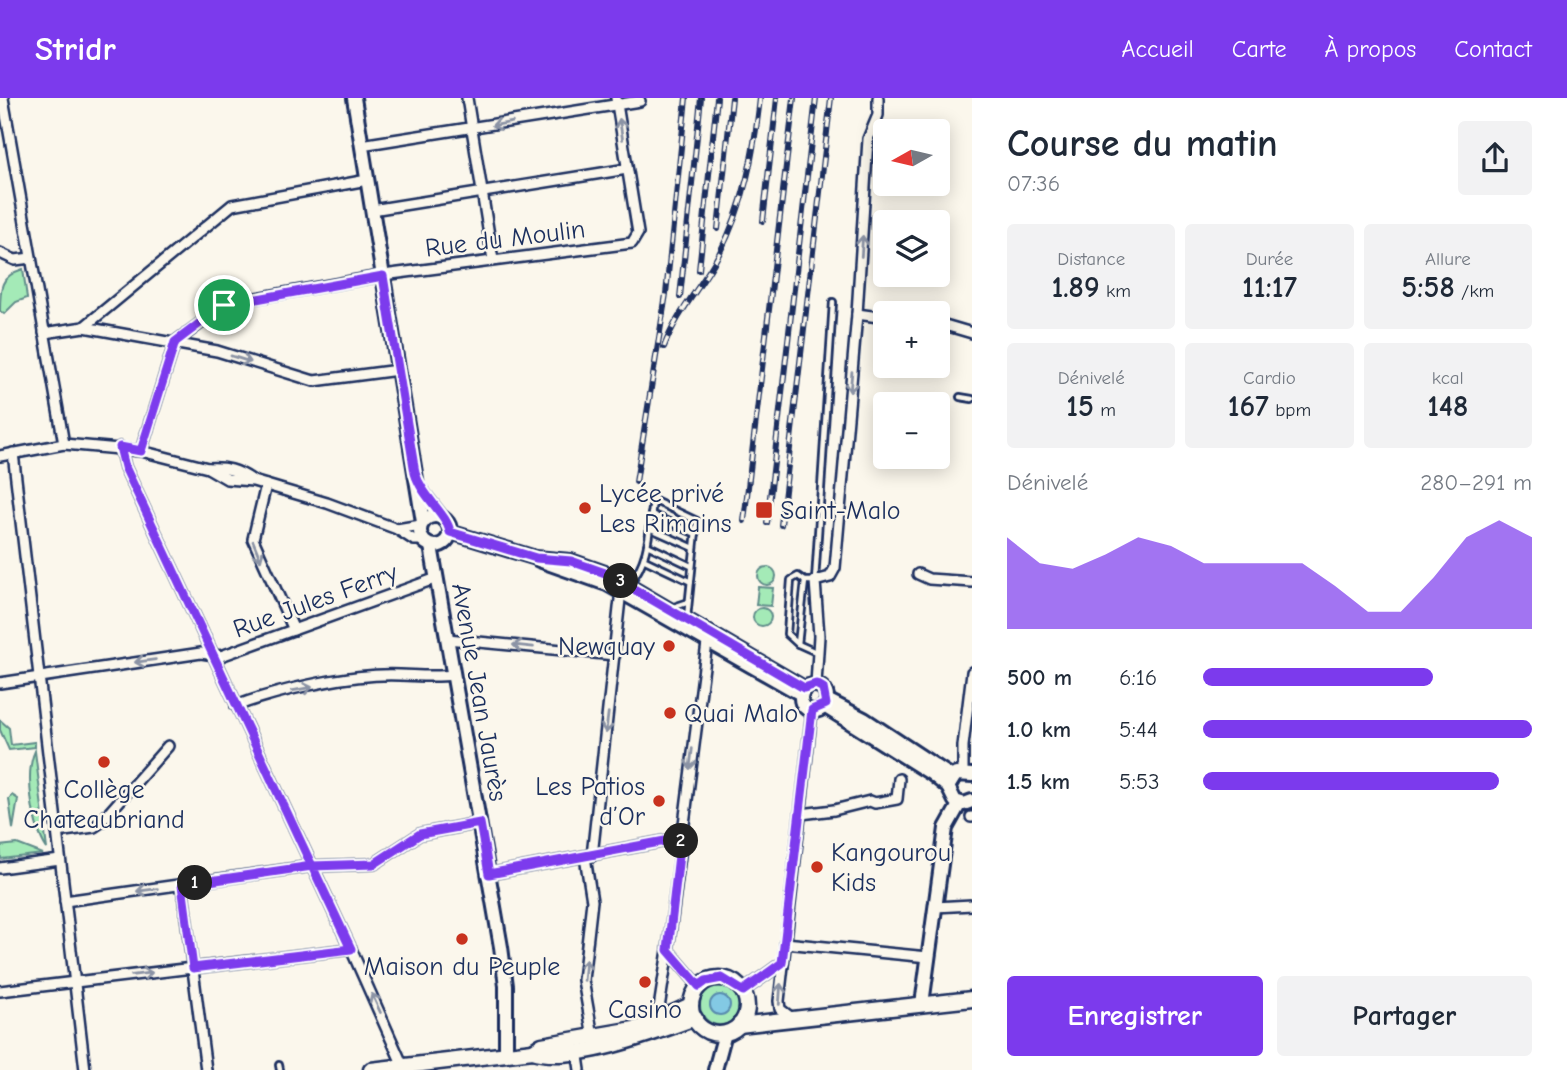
<!DOCTYPE html>
<html lang="fr">
<meta charset="utf-8">
<style>
:root{--surface:#fff;--page:#f2f2f3;--text:#1f2937;--muted:#747a83;--accent:#7c3aed}
body{margin:0;font-family:"Comic Neue",sans-serif;background:var(--page);color:var(--text);height:100vh;display:flex;flex-direction:column;font-size:26px;white-space:nowrap}
*{box-sizing:border-box;margin:0}
p{font-size:23px;color:var(--muted)}
.icon{flex:none;width:38px;height:38px;fill:none;stroke:currentColor;stroke-width:2;stroke-linecap:round;stroke-linejoin:round}
.map{position:relative;flex:1;overflow:hidden}
.details{display:flex;flex-direction:column;background:var(--surface);width:595px}
.details>*{flex:none}
.needle{width:46px;rotate:262deg}
.tools{position:absolute;left:873px;top:21px;display:grid;gap:14px}
.tools a{display:grid;place-items:center;width:77px;height:77px;border-radius:7px;background:var(--surface);box-shadow:0 4px 18px #0003;font-size:35px}
.pin{position:absolute;display:grid;place-items:center;width:60px;height:60px;color:#fff;margin:-30px;border:4px solid #fff;border-radius:50%;box-shadow:0 2px 7px #0007}
.km{position:absolute;width:35px;height:35px;margin:-18px;border-radius:50%;background:#222;color:#fff;font-size:19px;line-height:35px;text-align:center}
.round{display:grid;place-items:center;flex:none;width:74px;height:74px;border-radius:7px;background:var(--page)}
.head{display:flex;align-items:center;justify-content:space-between;height:119px;padding:0 35px}
h1{font-size:38px;font-weight:800;line-height:52px}
.metrics{display:grid;grid-template-columns:repeat(3,1fr);gap:10px;height:119px;padding:7px 35px}
.metrics div{display:grid;align-content:center;border-radius:7px;background:var(--page);text-align:center}
.metrics b{font-size:30px;font-weight:800}
.metrics small{font-size:19px;font-weight:400}
.metrics p{font-size:19px}
.chart{height:196px;padding:14px 35px}
.chart p{display:flex;justify-content:space-between}
.chart svg{width:100%;height:126px;margin-top:7px;fill:var(--accent);opacity:.7}
.button{display:flex;gap:14px;margin-top:auto;padding:14px 35px}
.button a{flex:1;height:80px;border-radius:7px;background:var(--accent);color:#fff;font-size:28px;font-weight:800;line-height:80px;text-align:center}
.button a+a{background:var(--page);color:var(--text)}
ul{padding:0 35px;list-style:none;font-size:23px}
li{display:grid;grid-template-columns:112px 84px 1fr;align-items:center;height:52px}
li i{height:18px;border-radius:9px;background:var(--accent)}
header{display:flex;align-items:center;gap:42px;box-sizing:border-box;height:98px;padding:0 35px;background:var(--accent);color:#fff}
header strong{font-size:33px}
nav{display:flex;gap:38px;margin-inline-start:auto;font-size:24px}
main{display:flex;flex:1;min-height:0}
.map>svg:first-child{display:block}
</style>
<header>
<strong>Stridr</strong>
<nav><a>Accueil</a><a>Carte</a><a>À propos</a><a>Contact</a></nav>
</header>
<main>
<div class="map">
<svg width="972" height="972" viewBox="0 0 972 972">
<rect width="100%" height="100%" fill="#fbf7ec"/>
<filter id="ink" filterUnits="userSpaceOnUse"><feTurbulence type="fractalNoise" baseFrequency=".0143" numOctaves="2"/><feDisplacementMap in="SourceGraphic" scale="14" xChannelSelector="R" yChannelSelector="G"/><feConvolveMatrix kernelMatrix="1 2 1 2 8 2 1 2 1" color-interpolation-filters="sRGB"/></filter>
<g filter="url(#ink)">
<g fill="#a4eab7" stroke="#608c8a" stroke-width="2">
<path d="M23,171L27,200L16,204L4,216L0,213C0,190 0,178 23,171Z"/>
<circle cx="767" cy="478" r="9"/>
<path d="M758,489L773,490L771,508L756,507Z"/>
<circle cx="762" cy="519" r="9"/>
<path d="M0,622L9,630L11,647L35,644V649L9,652L0,632Z"/>
<path d="M35,653L47,751C33,730 24,676 35,653Z"/>
<path d="M12,697L18,701L13,731L9,701Z"/>
<path d="M17,746L43,756L1,761L0,748Z"/>
<circle cx="720" cy="907" r="20"/>
</g>
<circle fill="#83c9e4" stroke="#598bae" stroke-width="2" cx="720" cy="907" r="10"/>
<g fill="none" stroke-linecap="round" stroke-linejoin="round">
<defs>
<g id="lane">
<path d="M960,299L972,301"/>
<path d="M651,416L696,436"/>
<path d="M649,430L694,450"/>
<path d="M647,447L691,468"/>
<path d="M645,462L689,483"/>
<path d="M629,486C650,462 649,432 653,402L697,423L687,520"/>
<path d="M671,510L686,505"/>
<path d="M798,546L805,483"/>
<path d="M818,555L798,546L787,536L791,482L798,478L805,483H815L833,204"/>
<path d="M279,967L280,972"/>
</g>
<g id="street">
<path d="M3,0L64,346"/>
<path d="M467,0L493,162"/>
<path d="M361,47L640,3"/>
<path d="M372,112L627,71"/>
<path d="M0,155L15,162L31,160"/>
<path d="M857,216L886,220"/>
<path d="M938,225L972,235"/>
<path d="M84,229L217,253L314,283L398,272"/>
<path d="M44,235L84,229L232,107L367,82"/>
<path d="M175,244L228,205L391,176L632,145L638,135L616,0"/>
<path d="M120,349L125,369L351,851L403,968"/>
<path d="M141,353L175,244"/>
<path d="M13,355L85,972"/>
<path d="M0,358L64,346L141,353L208,370L227,381L253,383L327,405L397,431L414,442H423"/>
<path d="M208,370C226,369 237,372 252,382"/>
<path d="M266,387L253,441L294,532"/>
<path d="M397,431L421,427"/>
<path d="M918,476L929,481L972,484"/>
<path d="M447,541L615,557"/>
<path d="M0,585L201,555L221,558L437,480"/>
<path d="M816,586L819,538L815,483L830,479L835,470L857,216L868,41L878,17V0"/>
<path d="M236,608C275,593 341,578 383,577C407,576 429,580 453,577"/>
<path d="M963,674V648L972,574"/>
<path d="M801,716L834,712L870,703L875,705L897,701L899,681"/>
<path d="M971,719H972"/>
<path d="M57,734L94,729L100,725L168,648"/>
<path d="M592,758L621,492"/>
<path d="M585,759L592,803L583,882L593,939"/>
<path d="M0,770L60,762"/>
<path d="M489,776L681,740"/>
<path d="M182,787L206,972"/>
<path d="M65,803L312,768L374,766L420,736L480,725"/>
<path d="M935,809L972,807"/>
<path d="M785,845L928,859"/>
<path d="M699,888L668,852L707,545"/>
<path d="M0,893L351,851"/>
<path d="M743,893L782,865"/>
<path d="M792,920L780,911L779,903L812,613"/>
<path d="M657,923L668,852"/>
<path d="M577,952L580,972"/>
</g>
<g id="secondary">
<path d="M354,0L423,424"/>
<path d="M419,391L440,418"/>
<circle cx="435" cy="433" r="15"/>
<path d="M450,434L536,460L571,463L608,476L804,590"/>
<path d="M431,448L501,849L506,888V956"/>
<path d="M539,462L607,486L801,596"/>
<circle cx="814" cy="600" r="13"/>
<path d="M827,602L864,621L952,679"/>
<path d="M824,608L932,676L948,689"/>
<path d="M972,677L956,676L948,689L955,703L964,706L972,703"/>
<path d="M922,906L946,730L960,705"/>
<path d="M715,972L725,935"/>
</g>
<g id="primary">
<circle cx="719" cy="908" r="28"/>
<path d="M739,927L972,901"/>
<path d="M533,953L542,947L640,930L691,907"/>
<path d="M371,972L533,953C572,966 657,934 695,920"/>
</g>
</defs>
<use href="#lane" stroke="#1b2f5e" stroke-width="10"/>
<use href="#street" stroke="#1b2f5e" stroke-width="14"/>
<use href="#secondary" stroke="#1b2f5e" stroke-width="18"/>
<use href="#primary" stroke="#1b2f5e" stroke-width="19"/>
<use href="#lane" stroke="#fbf7ec" stroke-width="4.5"/>
<use href="#street" stroke="#fbf7ec" stroke-width="9"/>
<use href="#secondary" stroke="#fbf7ec" stroke-width="12"/>
<use href="#primary" stroke="#fbf7ec" stroke-width="14"/>
<defs>
<g id="rail">
<path d="M763,123L777,0"/>
<path d="M718,131L732,0"/>
<path d="M699,172L717,0"/>
<path d="M680,199L701,0"/>
<path d="M664,249C677,214 702,188 719,156C745,107 754,54 760,0"/>
<path d="M636,384L666,196L686,0"/>
<path d="M744,423L794,0"/>
<path d="M767,425L816,0"/>
<path d="M781,427L831,0"/>
</g>
</defs>
<use href="#rail" stroke="#1b2f5e" stroke-width="6"/>
<use href="#rail" stroke="#fbf7ec" stroke-width="3.5" stroke-dasharray="10" stroke-linecap="butt"/>
</g>
<defs><path id="oneway-shaft" d="M-6 0H5M1.5-3L5.5 0L1.5 3" fill="none" stroke-width="1.6" stroke-linecap="round" stroke-linejoin="round" transform="scale(1.75)"/></defs>
<g stroke="#8b93a5">
<use href="#oneway-shaft" transform="translate(502 26) rotate(170)"/>
<use href="#oneway-shaft" transform="translate(621 31) rotate(-99)"/>
<use href="#oneway-shaft" transform="translate(862 148) rotate(-86)"/>
<use href="#oneway-shaft" transform="translate(241 261) rotate(17)"/>
<use href="#oneway-shaft" transform="translate(851 284) rotate(95)"/>
<use href="#oneway-shaft" transform="translate(257 453) rotate(68)"/>
<use href="#oneway-shaft" transform="translate(523 548) rotate(-174)"/>
<use href="#oneway-shaft" transform="translate(145 563) rotate(172)"/>
<use href="#oneway-shaft" transform="translate(302 591) rotate(-10)"/>
<use href="#oneway-shaft" transform="translate(607 625) rotate(97)"/>
<use href="#oneway-shaft" transform="translate(691 661) rotate(97)"/>
<use href="#oneway-shaft" transform="translate(147 792) rotate(172)"/>
<use href="#oneway-shaft" transform="translate(585 872) rotate(-85)"/>
<use href="#oneway-shaft" transform="translate(142 876) rotate(-7)"/>
<use href="#oneway-shaft" transform="translate(780 896) rotate(-86)"/>
<use href="#oneway-shaft" transform="translate(376 905) rotate(-115)"/>
</g>
</g>
<g fill="none" stroke-linecap="round" stroke-linejoin="round" filter="url(#ink)">
<defs>
<path id="route" d="M224,207L175,244L141,353L120,349L125,369L312,768L182,787L193,870L351,851L312,768L374,766L420,736L480,725L489,776L681,740L668,852L699,888L706,883L722,880L743,893L782,865L812,612L826,606L823,590L816,586L804,590L608,476L571,463L536,460L450,434C447,416 422,399 415,375L383,178L224,207"/>
</defs>
<use href="#route" stroke="#fff" stroke-width="14"/>
<use href="#route" stroke="#7c3aed" stroke-width="9"/>
</g>
<g fill="#c8321e" stroke="#fbf7ec" stroke-width="2.5">
<circle cx="585" cy="410" r="7"/>
<rect x="755" y="403" width="18" height="18" rx="3.5"/>
<circle cx="669" cy="548" r="7"/>
<circle cx="670" cy="615" r="7"/>
<circle cx="104" cy="664" r="7"/>
<circle cx="659" cy="703" r="7"/>
<circle cx="817" cy="769" r="7"/>
<circle cx="462" cy="841" r="7"/>
<circle cx="645" cy="884" r="7"/>
</g>
<g text-anchor="middle" stroke-width="5" stroke-linejoin="round" paint-order="stroke">
<g font-size="26" fill="#1b2f5e" stroke="#fbf7ec">
<text transform="translate(505 140) rotate(-7)" y="9">Rue du Moulin</text>
<text transform="translate(315 502) rotate(-20)" y="9">Rue Jules Ferry</text>
<text transform="translate(480 594) rotate(80)" y="9">Avenue Jean Jaurès</text>
</g>
<g font-size="26" fill="#1b2f5e" stroke="#fbf7ec" text-anchor="start">
<text x="599" y="404">Lycée privé<tspan x="599" dy="30">Les Rimains</tspan></text>
<text x="780" y="421">Saint-Malo</text>
<text x="655" y="557" text-anchor="end">Newquay</text>
<text x="684" y="624">Quai Malo</text>
<text x="645" y="697" text-anchor="end">Les Patios<tspan x="645" dy="30">d’Or</tspan></text>
<text x="104" y="700" text-anchor="middle">Collège<tspan x="104" dy="30">Chateaubriand</tspan></text>
<text x="831" y="763">Kangourou<tspan x="831" dy="30">Kids</tspan></text>
<text x="462" y="877" text-anchor="middle">Maison du Peuple</text>
<text x="645" y="920" text-anchor="middle">Casino</text>
</g>
</g>
</svg>
<div class="tools">
<a><svg class="needle" viewBox="-14 -14 28 28"><path d="M0-13l5 13h-10z" fill="#e53935"/><path d="M0 13l5-13h-10z" fill="#747a83"/></svg></a>
<a><svg class="icon" aria-label="layers" viewBox="0 0 24 24"><path d="M12 4l9 5-9 5-9-5zM3 14l9 5 9-5"/></svg></a>
<a>+</a>
<a>−</a>
</div>
<div class="pin" style="left:224px;top:207px;background:#1e9e55"><svg class="icon" aria-label="arrive" viewBox="0 0 24 24"><path d="M6 21V4h12l-3 4 3 4H6"/></svg></div>
<b class="km" style="left:195px;top:785px">1</b>
<b class="km" style="left:681px;top:743px">2</b>
<b class="km" style="left:621px;top:483px">3</b>
</div>
<section class="details">
<div class="head"><div><h1>Course du matin</h1><p>07:36</p></div><a class="round"><svg class="icon" aria-label="share" viewBox="0 0 24 24"><path d="M12 15V3M7 8l5-5 5 5M5 13v7h14v-7"/></svg></a></div>
<div class="metrics">
<div><p>Distance</p><b>1.89<small> km</small></b></div>
<div><p>Durée</p><b>11:17</b></div>
<div><p>Allure</p><b>5:58<small> /km</small></b></div>
</div>
<div class="metrics">
<div><p>Dénivelé</p><b>15<small> m</small></b></div>
<div><p>Cardio</p><b>167<small> bpm</small></b></div>
<div><p>kcal</p><b>148</b></div>
</div>
<div class="chart"><p><span>Dénivelé</span>280–291 m</p>
<svg viewBox="0 0 160 44" preserveAspectRatio="none"><path d="M0 44V12L10 21L20 23L30 18L40 12L50 15L60 21L70 21L80 21L90 21L100 29L110 38L120 38L130 26L140 12L150 6L160 12V44z"/></svg>
</div>
<ul>
<li><b>500 m</b>6:16<i style="width:70%"></i></li>
<li><b>1.0 km</b>5:44<i style="width:100%"></i></li>
<li><b>1.5 km</b>5:53<i style="width:90%"></i></li>
</ul>
<div class="button"><a>Enregistrer</a><a>Partager</a></div>
</section>
</main>
